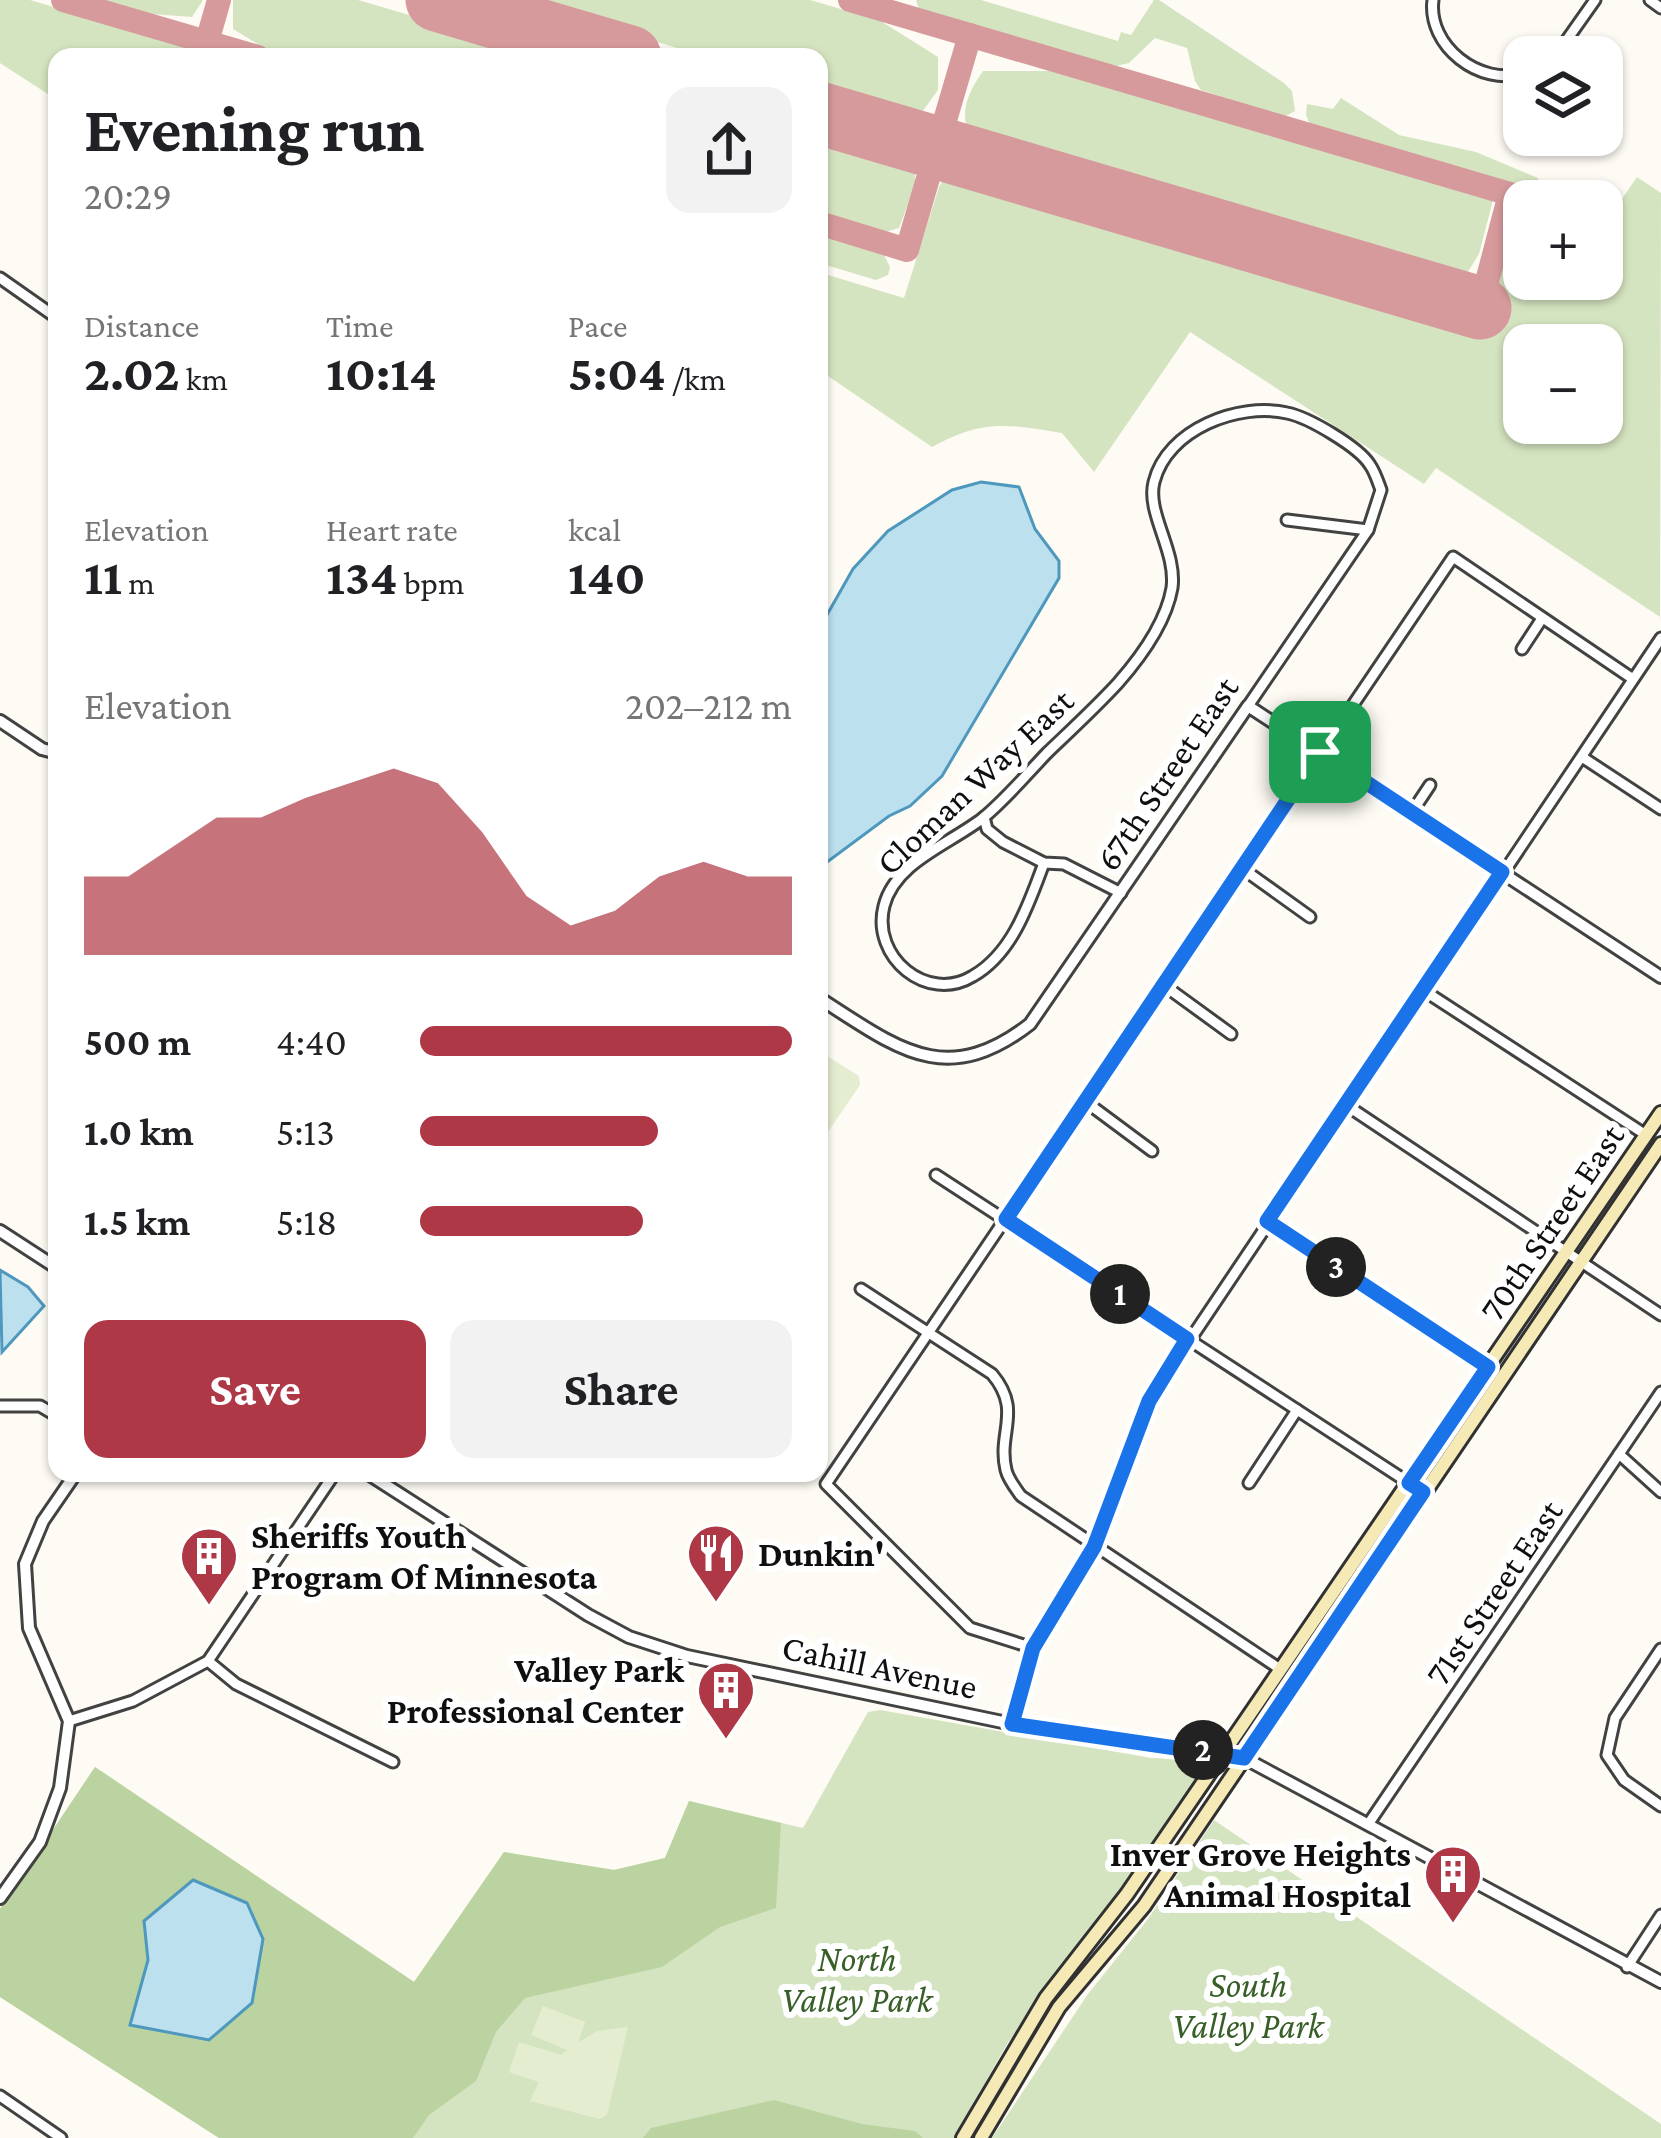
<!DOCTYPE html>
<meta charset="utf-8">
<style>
:root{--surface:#fff;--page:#f2f2f2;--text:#202124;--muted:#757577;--accent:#ae3846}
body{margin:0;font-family:"Crimson Pro",serif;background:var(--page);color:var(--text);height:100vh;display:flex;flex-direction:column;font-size:45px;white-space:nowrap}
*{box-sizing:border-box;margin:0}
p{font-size:39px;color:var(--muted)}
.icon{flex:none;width:66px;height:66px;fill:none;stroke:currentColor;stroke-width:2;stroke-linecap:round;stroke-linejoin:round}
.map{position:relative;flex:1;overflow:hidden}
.side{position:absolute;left:48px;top:48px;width:780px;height:1434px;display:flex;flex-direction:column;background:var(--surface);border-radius:24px;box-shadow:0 3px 9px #0004}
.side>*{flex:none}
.tools{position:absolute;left:1503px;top:36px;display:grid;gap:24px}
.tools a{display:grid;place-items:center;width:120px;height:120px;border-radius:24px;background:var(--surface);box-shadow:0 3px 9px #0004;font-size:60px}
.pin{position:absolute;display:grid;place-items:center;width:102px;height:102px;color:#fff;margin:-51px;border-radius:24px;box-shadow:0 6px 18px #0006}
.km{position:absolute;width:60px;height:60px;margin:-30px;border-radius:50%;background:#222;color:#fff;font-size:33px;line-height:60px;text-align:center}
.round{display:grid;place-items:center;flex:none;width:126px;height:126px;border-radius:24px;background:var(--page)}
.headline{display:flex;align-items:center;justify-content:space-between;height:204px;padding:0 36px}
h1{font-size:66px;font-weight:700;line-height:90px}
.stats{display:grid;grid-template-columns:repeat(3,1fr);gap:18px;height:204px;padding:12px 36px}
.stats div{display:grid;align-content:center}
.stats b{font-size:51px;font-weight:700}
.stats small{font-size:33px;font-weight:400}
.stats p{font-size:33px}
.chart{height:336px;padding:24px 36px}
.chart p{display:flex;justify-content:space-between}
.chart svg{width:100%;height:216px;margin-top:12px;fill:var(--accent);opacity:.7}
.cta{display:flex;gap:24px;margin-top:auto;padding:24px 36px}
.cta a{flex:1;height:138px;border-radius:24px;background:var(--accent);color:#fff;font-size:48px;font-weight:700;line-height:138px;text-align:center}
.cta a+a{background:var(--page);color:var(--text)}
ul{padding:0 36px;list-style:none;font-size:39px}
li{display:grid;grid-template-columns:192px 144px 1fr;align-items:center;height:90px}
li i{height:30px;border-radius:15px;background:var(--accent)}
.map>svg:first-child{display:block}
</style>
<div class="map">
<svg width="1661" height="2138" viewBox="0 0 1661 2138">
<rect width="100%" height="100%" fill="#fdfbf3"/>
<g fill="#d5e4c0" fill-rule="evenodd">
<path d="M0,0H30L223,57H57V100L0,63Z"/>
<path d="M93,0H203L192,17L139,13Z"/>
<path d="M233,0H358L553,57H287L271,52L233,29Z"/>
<path d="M515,0H810L879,20L938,57V90L917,119L819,90V57H708Z"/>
<path d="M916,0H981L1118,41L1121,32L1131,35L1154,0H1159L1284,83L1292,91L1295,111L1284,117L1201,90L1195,81L1187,48L1155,38L1129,63L1112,67L919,9Z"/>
<path d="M983,71H1052L1493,200L1479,254L1463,280L969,134C959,111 969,91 983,71Z"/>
<path d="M1341,98L1399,135L1476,152L1538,178L1540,196L1548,201H1524V279H1602V228L1637,177L1661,193L1660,617L1436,468L1424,484L1190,332L1094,472L1062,433C1008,424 982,419 932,447L825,374L819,381V279L828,275L904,298L939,187L943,180L964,177L1484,330L1522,186L1311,127L1306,115L1307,104L1333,109ZM1524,345H1602V423H1524Z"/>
<path d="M819,135L898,158L915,171V185L899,228L882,233L819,214Z"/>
<path d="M819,233L883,253L890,267L888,275L876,280L819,263Z"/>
<path d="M880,1710L1151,1758L1187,1759L1195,1768L1197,1779L1109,1909L1007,2044L954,2138H219L0,1997V1909L95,1767L414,1982L504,1852L614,1870L665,1858L689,1801L803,1828L868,1712Z"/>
<path d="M1214,1820L1661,2124V2138H992L1088,1994L1148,1919Z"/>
</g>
<g fill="#bbd3a1">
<path d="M95,1767L414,1982L504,1852L614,1870L665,1858L689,1801L781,1823L776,1908L720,1927L662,1967L525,1998L496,2032L476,2081L429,2115L413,2138H219L0,1997V1909Z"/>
<path d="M774,2100L862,2124L915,2131L923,2138H643L651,2128Z"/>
</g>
<g fill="#e5edd1">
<path d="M819,1051L859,1076L860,1085L819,1145Z"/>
<path d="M543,2006L585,2022L578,2043L597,2031L628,2027L607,2115L600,2119L530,2101L539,2082L509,2072L519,2042L561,2055L567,2050L531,2035Z"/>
</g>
<g fill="#bde0ef" stroke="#4e98bd" stroke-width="3">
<path d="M981,482L1019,487L1035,529L1059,561V578L942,776L910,806L889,816L819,868V629L853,569L888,531L952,490Z"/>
<path d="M0,1270L28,1287L44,1306L2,1352Z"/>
<path d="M193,1880L247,1903L263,1939L252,2003L209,2040L130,2025L148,1960L144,1921Z"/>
</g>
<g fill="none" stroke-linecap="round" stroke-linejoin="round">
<g stroke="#d69a9c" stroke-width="24">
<path d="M63,0L258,57"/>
<path d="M850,0L1510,194L1480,308"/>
<path d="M207,42L219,0"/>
<path d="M819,223L907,250L970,35"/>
</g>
<g stroke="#d69a9c" stroke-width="63">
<path d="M437,0L630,57"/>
<path d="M819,113L1480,308"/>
</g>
<defs>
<g id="minor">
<path d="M1433,0C1427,46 1480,87 1524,73"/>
<path d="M1650,0L1661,8"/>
<path d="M1550,57L1559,51L1595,0"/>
<path d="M0,278L57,318"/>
<path d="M1287,520L1368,530"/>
<path d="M1522,649L1541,620"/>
<path d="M1582,757L1661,809"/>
<path d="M1412,812L1430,785"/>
<path d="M984,817L987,829L1003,842L1044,863L1064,864L1121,893"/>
<path d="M1044,863C1029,903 1013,953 973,976C927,1004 871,957 884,906C895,862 950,844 983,818C1006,799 1026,775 1047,753C1071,730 1096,707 1118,683C1140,658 1166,622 1172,588C1177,551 1146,513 1154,482C1167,429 1239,402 1287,413C1308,417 1359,447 1370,465C1375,472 1378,482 1381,490L1368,530L1248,706"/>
<path d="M1243,869L1310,917"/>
<path d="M1165,986L1231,1034"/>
<path d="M1423,990L1646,1135"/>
<path d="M1086,1102L1152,1151"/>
<path d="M1346,1105L1661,1315"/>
<path d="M936,1175L1423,1492"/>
<path d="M1267,1221L1488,1367"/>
<path d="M861,1289L992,1374C1023,1411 997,1432 1006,1470C1008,1479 1016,1489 1021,1496L1280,1669"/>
<path d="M0,1406H40L57,1416"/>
<path d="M1619,1454L1661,1492"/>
<path d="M1249,1483L1297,1410"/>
<path d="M1033,1648L970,1628L826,1484L1453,557L1633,679"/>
<path d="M1661,1649L1615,1718L1607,1755L1624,1780L1661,1806"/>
<path d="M208,1661L236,1684L393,1762"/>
<path d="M69,1721L133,1701L208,1661L335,1473"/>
<path d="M1012,1724L1033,1648L1094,1547L1149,1401L1661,638"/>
<path d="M1369,1823L1661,1392"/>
<path d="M1627,1967L1661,1915"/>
<path d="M0,2096L61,2138"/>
</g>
<g id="tertiary">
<path d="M0,721L42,749L57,753"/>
<path d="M819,998C896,1047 945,1090 1030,1024L1248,706L1661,977"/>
<path d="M0,1231L57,1268"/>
<path d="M367,1473L588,1615L629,1637L687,1656L1012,1724L1244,1758L1661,1982"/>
<path d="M0,1898L40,1842L60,1788L69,1721L29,1628L25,1564L43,1521L76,1473"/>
</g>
<g id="secondary">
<path d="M963,2138L1046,1998L1127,1894L1661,1113"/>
<path d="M981,2138L1059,2007L1144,1906L1661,1144"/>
</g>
</defs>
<use href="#minor" stroke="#424242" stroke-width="15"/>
<use href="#tertiary" stroke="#424242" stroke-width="16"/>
<use href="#secondary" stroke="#313131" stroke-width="18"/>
<use href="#minor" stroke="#fff" stroke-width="9"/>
<use href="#tertiary" stroke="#fff" stroke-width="10"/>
<use href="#secondary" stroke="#f5e9b6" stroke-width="12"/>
</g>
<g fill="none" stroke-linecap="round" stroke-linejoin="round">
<defs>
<path id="route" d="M1320,752L1502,872L1267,1221L1488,1367L1409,1483L1423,1492L1244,1758L1012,1724L1033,1648L1094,1547L1149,1401L1187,1339L1006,1219Z"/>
</defs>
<use href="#route" stroke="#fff" stroke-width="24"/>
<use href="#route" stroke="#1a73e8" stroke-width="15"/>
</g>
<defs>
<symbol id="restaurant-pin" viewBox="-11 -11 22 30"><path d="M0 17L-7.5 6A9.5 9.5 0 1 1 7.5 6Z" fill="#ae3846" stroke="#fff"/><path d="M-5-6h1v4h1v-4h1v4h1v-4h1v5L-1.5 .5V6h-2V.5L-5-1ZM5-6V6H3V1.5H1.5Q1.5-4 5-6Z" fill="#fff"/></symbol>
<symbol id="building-pin" viewBox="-11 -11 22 30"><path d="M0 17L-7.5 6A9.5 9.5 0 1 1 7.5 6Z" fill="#ae3846" stroke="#fff"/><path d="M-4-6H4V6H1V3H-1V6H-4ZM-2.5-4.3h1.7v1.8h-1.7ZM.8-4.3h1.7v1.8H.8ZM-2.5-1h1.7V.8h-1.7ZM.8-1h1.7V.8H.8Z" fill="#fff"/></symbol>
</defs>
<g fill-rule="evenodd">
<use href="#restaurant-pin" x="683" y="1520" width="66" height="90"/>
<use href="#building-pin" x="176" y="1523" width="66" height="90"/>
<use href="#building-pin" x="693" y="1657" width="66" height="90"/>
<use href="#building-pin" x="1420" y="1841" width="66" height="90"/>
</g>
<g text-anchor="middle" stroke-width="12" stroke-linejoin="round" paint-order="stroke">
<g font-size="36" fill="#0f0f0f" stroke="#fff">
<text transform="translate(1166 773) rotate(-56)" y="13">67th Street East</text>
<text transform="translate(974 781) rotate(-43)" y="13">Cloman Way East</text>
<text transform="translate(1551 1222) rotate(-56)" y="13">70th Street East</text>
<text transform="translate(1493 1592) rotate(-56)" y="13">71st Street East</text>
<text transform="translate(880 1666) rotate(12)" y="13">Cahill Avenue</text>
</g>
<g font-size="36" font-weight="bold" fill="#0f0f0f" stroke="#fff" text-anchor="start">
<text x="251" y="1548">Sheriffs Youth<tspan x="251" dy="41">Program Of Minnesota</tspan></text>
<text x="758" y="1566">Dunkin'</text>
<text x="684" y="1682" text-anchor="end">Valley Park<tspan x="684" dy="41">Professional Center</tspan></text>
<text x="1411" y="1866" text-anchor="end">Inver Grove Heights<tspan x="1411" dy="41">Animal Hospital</tspan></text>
</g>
<g font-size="36" font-style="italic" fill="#375f27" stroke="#fff">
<text x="857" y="1971">North<tspan x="857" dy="41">Valley Park</tspan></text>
<text x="1248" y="1997">South<tspan x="1248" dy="41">Valley Park</tspan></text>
</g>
</g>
</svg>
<div class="tools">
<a><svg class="icon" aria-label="layers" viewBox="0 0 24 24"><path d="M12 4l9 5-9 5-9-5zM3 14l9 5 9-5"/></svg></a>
<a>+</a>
<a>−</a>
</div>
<div class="pin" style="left:1320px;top:752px;background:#1e9e55"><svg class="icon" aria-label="arrive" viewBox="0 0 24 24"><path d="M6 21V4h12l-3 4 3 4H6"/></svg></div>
<b class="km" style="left:1120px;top:1294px">1</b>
<b class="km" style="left:1203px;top:1750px">2</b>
<b class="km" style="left:1336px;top:1267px">3</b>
<section class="side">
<div class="headline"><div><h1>Evening run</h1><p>20:29</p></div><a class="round"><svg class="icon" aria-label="share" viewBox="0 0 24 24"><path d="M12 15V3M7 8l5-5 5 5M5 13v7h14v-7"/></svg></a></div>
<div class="stats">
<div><p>Distance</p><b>2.02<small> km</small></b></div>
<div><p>Time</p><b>10:14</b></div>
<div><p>Pace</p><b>5:04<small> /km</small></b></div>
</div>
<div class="stats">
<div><p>Elevation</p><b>11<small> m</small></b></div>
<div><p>Heart rate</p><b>134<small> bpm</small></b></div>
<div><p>kcal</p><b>140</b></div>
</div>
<div class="chart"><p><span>Elevation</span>202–212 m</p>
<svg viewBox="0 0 160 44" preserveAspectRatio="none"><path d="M0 44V28L10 28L20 22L30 16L40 16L50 12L60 9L70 6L80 9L90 19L100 32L110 38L120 35L130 28L140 25L150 28L160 28V44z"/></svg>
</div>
<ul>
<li><b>500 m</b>4:40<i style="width:100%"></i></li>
<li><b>1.0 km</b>5:13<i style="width:64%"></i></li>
<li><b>1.5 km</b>5:18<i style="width:60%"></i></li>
</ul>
<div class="cta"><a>Save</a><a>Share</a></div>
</section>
</div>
